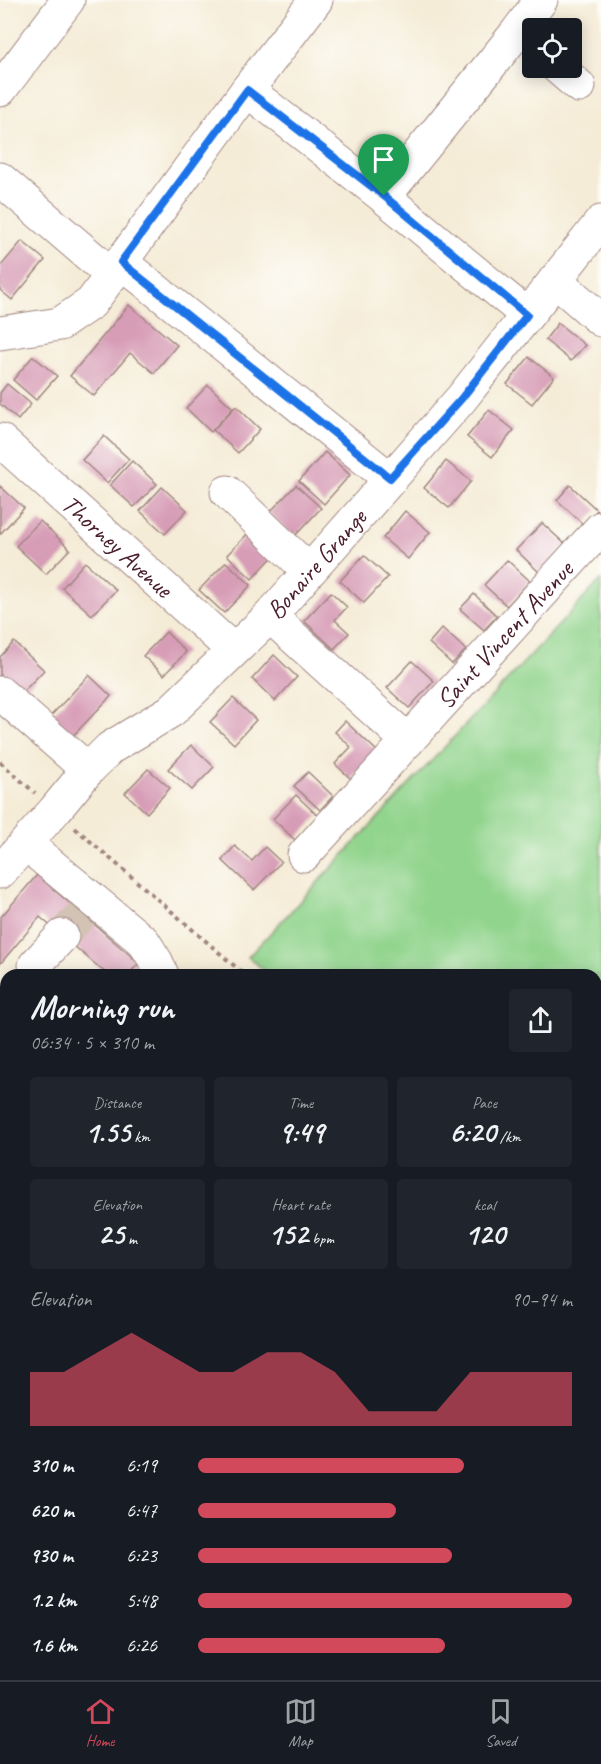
<!DOCTYPE html>
<meta charset="utf-8">
<style>
:root{--surface:#171b24;--page:#20242c;--text:#f1f3f6;--muted:#9ea1a6;--line:#363941;--accent:#d1495b}
body{margin:0;font-family:Caveat,sans-serif;background:var(--page);color:var(--text);height:100vh;display:flex;flex-direction:column;font-size:22px;white-space:nowrap}
*{box-sizing:border-box;margin:0}
p{font-size:20px;color:var(--muted)}
.icon{flex:none;width:33px;height:33px;fill:none;stroke:currentColor;stroke-width:2;stroke-linecap:round;stroke-linejoin:round}
.map{position:relative;flex:1;overflow:hidden}
.drawer{position:absolute;left:0px;top:969px;width:602px;height:711px;display:flex;flex-direction:column;background:var(--surface);border-radius:18px 18px 0 0;box-shadow:0 3px 15px #0003}
.drawer>*{flex:none}
.tools{position:absolute;left:522px;top:18px;display:grid;gap:12px}
.tools a{display:grid;place-items:center;width:60px;height:60px;border-radius:6px;background:var(--surface);box-shadow:0 3px 15px #0003;font-size:30px}
.pin{position:absolute;display:grid;place-items:center;width:51px;height:51px;color:#fff;margin:-62px -26px;border-radius:50% 50% 50% 0;rotate:-45deg;box-shadow:0 0 6px #0007}
.pin .icon{rotate:45deg}
.round{display:grid;place-items:center;flex:none;width:63px;height:63px;border-radius:6px;background:var(--page)}
.head{display:flex;align-items:center;justify-content:space-between;height:102px;padding:0 30px}
h1{font-size:33px;font-weight:700;line-height:45px}
.figures{display:grid;grid-template-columns:repeat(3,1fr);gap:9px;height:102px;padding:6px 30px}
.figures div{display:grid;align-content:center;border-radius:6px;background:var(--page);text-align:center}
.figures b{font-size:30px;font-weight:700}
.figures small{font-size:16px;font-weight:400}
.figures p{font-size:16px}
.chart{height:168px;padding:12px 30px}
.chart p{display:flex;justify-content:space-between}
.chart svg{width:100%;height:108px;margin-top:6px;fill:var(--accent);opacity:.7}
ul{padding:0 30px;list-style:none;font-size:20px}
li{display:grid;grid-template-columns:96px 72px 1fr;align-items:center;height:45px}
li i{height:15px;border-radius:8px;background:var(--accent)}
.menu{display:flex;justify-content:space-around;align-items:center;height:84px;border-top:2px solid var(--line);background:var(--surface);font-size:16px;color:var(--muted)}
.menu a{display:grid;justify-items:center;gap:3px}
.menu .current{color:var(--accent)}
.map>svg:first-child{display:block}
</style>
<div class="map">
<svg width="601" height="1680" viewBox="0 0 601 1680">
<rect width="100%" height="100%" fill="#fdfcf7"/>
<filter id="ink" filterUnits="userSpaceOnUse"><feTurbulence type="fractalNoise" baseFrequency=".0167" numOctaves="2"/><feDisplacementMap in="SourceGraphic" scale="12" xChannelSelector="R" yChannelSelector="G"/><feConvolveMatrix kernelMatrix="1 2 1 2 8 2 1 2 1" color-interpolation-filters="sRGB"/></filter>
<filter id="wash" filterUnits="userSpaceOnUse"><feTurbulence type="fractalNoise" baseFrequency=".008" numOctaves="4" result="noise"/><feDisplacementMap in="SourceGraphic" scale="24" xChannelSelector="R" yChannelSelector="G"/><feGaussianBlur stdDeviation="1.35" result="paint"/><feColorMatrix in="noise" values="0 0 0 0 0 0 0 0 0 0 0 0 0 0 0 0 0 1.4 0 .05"/><feComposite in="paint" operator="in"/></filter>
<g filter="url(#wash)">
<rect width="100%" height="100%" fill="#f5ecd7"/>
<g fill="#91d48d" stroke="#6e7a5c" stroke-width="1.5">
<path d="M601,580V1680H532L526,1674H596V975H270L248,957Z"/>
<path d="M134,1674H203L206,1677L203,1680H140Z"/>
<path d="M329,1674H525L518,1680H324Z"/>
</g>
<g fill="none" stroke-linecap="round" stroke-linejoin="round">
<g stroke="#3eabbd" stroke-width="8">
<path d="M596,1595L601,1591"/>
<path d="M496,1680L503,1674"/>
</g>
</g>
<g id="blocks">
<g fill="#d79cb6">
<path d="M22,241L45,260L12,300L0,290V267Z"/>
<path d="M129,305L177,345L154,373L130,353L94,396L70,376Z"/>
<path d="M558,323L585,345L571,361L545,340Z"/>
<path d="M33,356L57,376L36,400L13,380Z"/>
<path d="M529,357L554,377L532,404L507,384Z"/>
<path d="M7,384L31,404L18,420L0,404V393Z"/>
<path d="M208,385L233,408L211,432L186,408Z"/>
<path d="M236,406L260,429L238,453L213,430Z"/>
<path d="M489,410L514,430L492,457L467,437Z"/>
<path d="M104,436L129,459L107,483L82,460Z"/>
<path d="M325,452L350,475L324,504L299,481Z"/>
<path d="M132,461L157,484L134,507L110,485Z"/>
<path d="M446,461L471,481L449,508L424,488Z"/>
<path d="M296,485L321,508L294,537L269,513Z"/>
<path d="M570,485L597,510L584,525L557,500Z"/>
<path d="M0,486L24,508L0,534Z"/>
<path d="M162,487L187,510L165,534L140,511Z"/>
<path d="M405,511L430,532L408,559L383,538Z"/>
<path d="M40,521L70,549L46,574L16,546Z"/>
<path d="M542,523L566,545L540,573L516,550Z"/>
<path d="M254,527L279,550L252,579L227,555Z"/>
<path d="M364,555L388,577L364,603L340,581Z"/>
<path d="M507,560L530,581L507,606L484,585Z"/>
<path d="M85,562L116,590L92,615L62,588Z"/>
<path d="M226,562L251,585L224,613L199,590Z"/>
<path d="M331,592L347,607L335,620L349,633L334,649L304,621Z"/>
<path d="M474,594L497,616L484,630L460,609Z"/>
<path d="M442,628L466,650L452,664L429,643Z"/>
<path d="M166,632L186,652L164,675L143,656Z"/>
<path d="M14,642L44,670L20,695L0,677V657Z"/>
<path d="M274,655L297,677L275,701L252,679Z"/>
<path d="M412,661L434,681L409,708L387,688Z"/>
<path d="M89,675L111,696L68,741L46,721Z"/>
<path d="M233,698L256,720L234,744L210,722Z"/>
<path d="M345,721L377,751L351,779L335,764L351,747L335,732Z"/>
<path d="M191,745L214,767L192,790L168,769Z"/>
<path d="M148,769L170,788L147,813L125,793Z"/>
<path d="M308,772L333,796L320,810L294,786Z"/>
<path d="M296,795L318,816L295,840L273,819Z"/>
<path d="M235,846L252,861L265,847L281,862L254,890L222,860Z"/>
<path d="M37,875L139,963L128,975H108L40,917L0,964V918Z"/>
<rect x="0" y="1086" width="6" height="24"/>
<path d="M0,1144L6,1145V1171H0Z"/>
<path d="M6,1290V1312L0,1307V1298Z"/>
<path d="M0,1348L6,1352V1379L0,1375Z"/>
<path d="M0,1507L6,1511L5,1534L0,1530Z"/>
<path d="M6,1645V1674H35L40,1680H2L0,1678V1651Z"/>
<path d="M262,1674H280L274,1680H268Z"/>
</g>
</g>
</g>
<g filter="url(#ink)">
<use href="#blocks" fill-opacity="0" stroke="#a08681" stroke-width="1.5"/>
<g fill="none" stroke-linecap="round" stroke-linejoin="round">
<path stroke="#d3c3b5" stroke-width="33" stroke-dasharray="33 16" stroke-linecap="butt" d="M62,936L82,914"/>
<defs>
<g id="minor">
<path d="M558,68L579,86"/>
<path d="M0,90L68,0"/>
<path d="M247,90L384,197L527,315"/>
<path d="M0,179L112,275"/>
<path d="M384,197L517,32L541,0"/>
<path d="M121,262L390,479"/>
<path d="M555,280L601,320"/>
<path d="M0,333L60,324L91,303L247,90L316,0"/>
<path id="s1" d="M0,440L233,650"/>
<path d="M227,492L309,571"/>
<path d="M270,616L408,741"/>
<path d="M0,693L88,770"/>
<path d="M26,844L144,942L157,963L162,975"/>
<path id="s2" d="M304,855L601,528"/>
<path id="s3" d="M0,872L55,810L88,770L110,748L171,711L270,616L461,399L601,222"/>
<path d="M35,965L62,936"/>
<path d="M0,1129L6,1130"/>
<path d="M0,1332L6,1337"/>
<path d="M0,1471L6,1475"/>
<path d="M0,1587L6,1594"/>
<path d="M76,1674L81,1680"/>
<path d="M230,1674L236,1680"/>
<path d="M306,1680L312,1674"/>
</g>
</defs>
<use href="#minor" stroke="#a08681" stroke-width="35"/>
<g stroke="#a08681" stroke-width="4" stroke-dasharray="4.5 4.5" stroke-linecap="butt">
<path d="M0,762L35,793"/>
<path d="M75,828L245,975"/>
<path d="M596,1250L601,1254"/>
<path d="M596,1323L600,1331L601,1344"/>
<path d="M596,1566L601,1561"/>
<path d="M596,1583L601,1588"/>
<path d="M113,1674L119,1680"/>
<path d="M440,1680L446,1674"/>
</g>
<use href="#minor" stroke="#fff" stroke-width="33"/>
</g>
</g>
<g fill="none" stroke-linecap="round" stroke-linejoin="round" filter="url(#ink)">
<defs>
<path id="route" d="M247,90L384,196L527,315L461,399L390,478L121,262Z"/>
</defs>
<use href="#route" stroke="#fff" stroke-width="12"/>
<use href="#route" stroke="#1a73e8" stroke-width="8"/>
</g>
<g text-anchor="middle" stroke-width="5" stroke-linejoin="round" paint-order="stroke">
<g font-size="26" fill="#4a1f2b" stroke="#fdfcf7">
<text dy="9" stroke="none"><textPath href="#s1" startOffset="158">Thorney Avenue</textPath></text>
<text dy="9" stroke="none"><textPath href="#s3" startOffset="444">Bonaire Grange</textPath></text>
<text dy="9" stroke="none"><textPath href="#s2" startOffset="298">Saint Vincent Avenue</textPath></text>
</g>
</g>
</svg>
<div class="tools">
<a><svg class="icon" aria-label="locate" viewBox="0 0 24 24"><circle cx="12" cy="12" r="6"/><path d="M12 2v4M12 18v4M2 12h4M18 12h4"/></svg></a>
</div>
<div class="pin" style="left:384px;top:196px;background:#1e9e55"><svg class="icon" aria-label="arrive" viewBox="0 0 24 24"><path d="M6 21V4h12l-3 4 3 4H6"/></svg></div>
<section class="drawer">
<div class="head"><div><h1>Morning run</h1><p>06:34 · 5 × 310 m</p></div><a class="round"><svg class="icon" aria-label="share" viewBox="0 0 24 24"><path d="M12 15V3M7 8l5-5 5 5M5 13v7h14v-7"/></svg></a></div>
<div class="figures">
<div><p>Distance</p><b>1.55<small> km</small></b></div>
<div><p>Time</p><b>9:49</b></div>
<div><p>Pace</p><b>6:20<small> /km</small></b></div>
</div>
<div class="figures">
<div><p>Elevation</p><b>25<small> m</small></b></div>
<div><p>Heart rate</p><b>152<small> bpm</small></b></div>
<div><p>kcal</p><b>120</b></div>
</div>
<div class="chart"><p><span>Elevation</span>90–94 m</p>
<svg viewBox="0 0 160 44" preserveAspectRatio="none"><path d="M0 44V22L10 22L20 14L30 6L40 14L50 22L60 22L70 14L80 14L90 22L100 38L110 38L120 38L130 22L140 22L150 22L160 22V44z"/></svg>
</div>
<ul>
<li><b>310 m</b>6:19<i style="width:71%"></i></li>
<li><b>620 m</b>6:47<i style="width:53%"></i></li>
<li><b>930 m</b>6:23<i style="width:68%"></i></li>
<li><b>1.2 km</b>5:48<i style="width:100%"></i></li>
<li><b>1.6 km</b>6:26<i style="width:66%"></i></li>
</ul>
</section>
</div>
<nav class="menu">
<a class="current"><svg class="icon" aria-label="home" viewBox="0 0 24 24"><path d="M3 11l9-7 9 7M6 9v11h12V9"/></svg>Home</a>
<a><svg class="icon" aria-label="map" viewBox="0 0 24 24"><path d="M3 6l6-2 6 2 6-2v14l-6 2-6-2-6 2zM9 4v14M15 6v14"/></svg>Map</a>
<a><svg class="icon" aria-label="saved" viewBox="0 0 24 24"><path d="M7 4h10v16l-5-4-5 4z"/></svg>Saved</a>
</nav>
